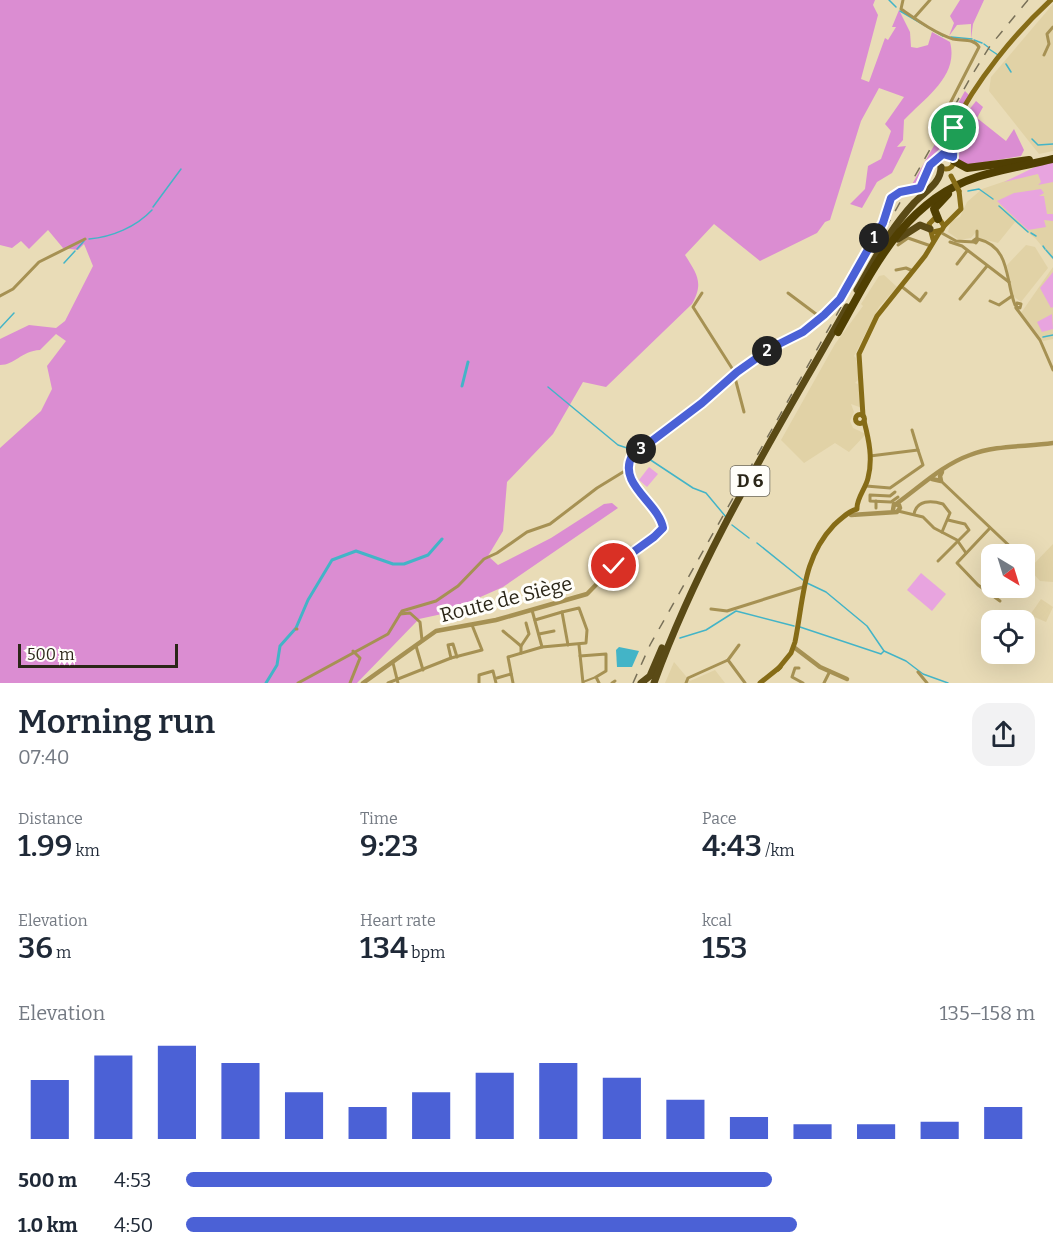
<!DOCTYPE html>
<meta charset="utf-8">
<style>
:root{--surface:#fff;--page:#f2f2f3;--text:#1f2937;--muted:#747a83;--accent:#4b61d6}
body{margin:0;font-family:Bitter,serif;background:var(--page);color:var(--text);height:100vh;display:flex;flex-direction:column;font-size:22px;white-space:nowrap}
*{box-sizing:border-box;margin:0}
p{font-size:20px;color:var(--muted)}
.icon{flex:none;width:33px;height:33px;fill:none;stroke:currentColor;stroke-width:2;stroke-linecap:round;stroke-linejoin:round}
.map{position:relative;height:683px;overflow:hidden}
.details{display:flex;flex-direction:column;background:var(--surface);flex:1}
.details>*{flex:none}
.needle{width:39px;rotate:142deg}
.tools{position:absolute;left:981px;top:544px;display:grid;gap:12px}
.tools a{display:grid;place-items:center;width:54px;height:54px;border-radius:12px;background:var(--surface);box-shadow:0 6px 24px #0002;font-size:30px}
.scale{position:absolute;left:18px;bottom:15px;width:160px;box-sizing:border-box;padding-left:6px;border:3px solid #2b2618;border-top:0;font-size:16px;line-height:21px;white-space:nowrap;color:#2b2618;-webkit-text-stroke:4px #fffefa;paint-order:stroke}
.pin{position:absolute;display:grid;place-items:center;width:51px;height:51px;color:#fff;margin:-26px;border:3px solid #fff;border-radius:50%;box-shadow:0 2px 6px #0007}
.km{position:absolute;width:30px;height:30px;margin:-15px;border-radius:50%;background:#222;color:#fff;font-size:16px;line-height:30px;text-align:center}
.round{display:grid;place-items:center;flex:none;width:63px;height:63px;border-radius:18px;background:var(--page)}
.summary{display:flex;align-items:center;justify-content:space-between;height:102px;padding:0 18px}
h1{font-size:33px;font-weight:600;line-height:45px}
.metrics{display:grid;grid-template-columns:repeat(3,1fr);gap:9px;height:102px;padding:6px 18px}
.metrics div{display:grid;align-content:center}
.metrics b{font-size:30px;font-weight:600}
.metrics small{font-size:16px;font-weight:400}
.metrics p{font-size:16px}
.chart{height:168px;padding:12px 18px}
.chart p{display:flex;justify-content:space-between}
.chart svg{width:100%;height:108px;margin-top:6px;stroke:var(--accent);stroke-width:6}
ul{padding:0 18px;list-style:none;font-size:20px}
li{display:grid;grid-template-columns:96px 72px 1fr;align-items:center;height:45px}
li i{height:15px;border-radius:8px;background:var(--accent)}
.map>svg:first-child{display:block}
</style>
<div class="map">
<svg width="1053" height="683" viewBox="0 0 1053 683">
<rect width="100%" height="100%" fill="#e9dcb7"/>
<g fill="#e1d2a6">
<path d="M1053,4V151L1039,154L989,91L991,77Z"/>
<path d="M1049,166L1053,172V260L1036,239L1015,222L998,243L979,238L977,231L971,238L959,240L948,232L951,221L960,217L967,202L982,189Z"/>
<path d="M1026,245L1035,247L1048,268L1021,302L1013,296L1007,265Z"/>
<path d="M1053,267V339L1043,341L1021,313Z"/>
<path d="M884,275L897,287L879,307L854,356L856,358L859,379L855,383L858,384L862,408L851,404L854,412L850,421L853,428L866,434L849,452L835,443L804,463L781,440L835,344L863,306L861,304L879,276Z"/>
<path d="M1053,544V582L1040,581L1029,569Z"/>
<path d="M1041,599L1053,607L1046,622L1030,615Z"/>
<path d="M674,662L690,681L715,670L725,683H665Z"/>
</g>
<g fill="#e8a4df">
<path d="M1053,162V182L1038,185L1041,182L1038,174L1004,182L1037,166Z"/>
<path d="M1041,189L1044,193L1039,196H1044L1047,214H1053V221L1044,220L1046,227L1028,230L997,201L1014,193Z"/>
<path d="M1053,272V307L1051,308L1040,288Z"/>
<path d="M1052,314L1053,329L1042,332L1037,322Z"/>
<path d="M649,467L658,474L647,487L639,480Z"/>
<path d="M921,573L946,594L932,611L907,590Z"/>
</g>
<g fill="#db8dd2">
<path d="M0,0H875L873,5L878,15L861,79L869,82L885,38L888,40L896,27H892L899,10L910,32L911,47L917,48L928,45L932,32L950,42C959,76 926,97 904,120L903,140L897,147L906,146L892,173L877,182L862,208L850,204L865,189L868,166L881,159L891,131L885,124L904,97L879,88L861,121L830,220L825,222L817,233L760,261L714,224L685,255C697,274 704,283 692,304L606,387L583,382L553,434L507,482L503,531L488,556L498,565L551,538L604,504L612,503L618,508L503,587L442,614L419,619L357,683H0V448L41,411L52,389L47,366L66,341L56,334L40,350C21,351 15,365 0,365V339L29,325L56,328L65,321L93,266L84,244L78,250L63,248L48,230L29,249L21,241L12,248L0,245Z"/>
<path d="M960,0H984L973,24L971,39V24L957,25L949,36L954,23L950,16Z"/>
<path d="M965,91L969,95L948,132L944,149L926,167L920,185L914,190L910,188Z"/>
<path d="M976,101L983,107L977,118L1006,141L1014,129L1024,150L1021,156L967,165L956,162C946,137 962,119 976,101Z"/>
</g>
<path fill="#43b4c7" d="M619,647L639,651L632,667H617L616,650Z"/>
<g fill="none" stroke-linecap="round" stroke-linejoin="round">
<g stroke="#43b4c7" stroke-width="1.5">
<path d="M889,0L896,7"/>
<path d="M900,11L943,36"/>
<path d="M951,37L972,39"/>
<path d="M974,40L982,43"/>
<path d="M984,44L988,47"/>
<path d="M989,49L998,55"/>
<path d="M1006,64L1011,72"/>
<path d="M1032,139L1038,145L1053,144"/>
<path d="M968,191L979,189L993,199"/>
<path d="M999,206L1028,232"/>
<path d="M153,207L181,169"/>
<path d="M1031,233L1036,236"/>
<path d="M89,239C112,237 136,227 152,210"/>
<path d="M1043,246L1045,249"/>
<path d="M77,249L84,241"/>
<path d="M1046,250L1053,258"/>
<path d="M64,263L75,251"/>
<path d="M0,328L14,313"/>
<path d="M1043,337L1053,335"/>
<path d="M548,387L618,445L636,451"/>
<path d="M640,453L693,488L706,493L726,517"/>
<path d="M732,525L749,538"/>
<path d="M757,543L803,580"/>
<path d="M807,583L826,592L867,626L884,651L906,661L923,674L948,683"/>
<path d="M800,627L881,654L884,651"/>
<path d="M680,638L706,630L736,611L794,626"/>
</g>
<g stroke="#43b4c7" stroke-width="3">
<path d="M462,386L468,362"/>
<path d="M266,683L277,665L280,646L296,628L308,600L332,560L356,551L393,564H404L428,555L442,539"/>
</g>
<path stroke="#a69153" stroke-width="2" d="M583,682L596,677"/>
<g stroke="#a69153" stroke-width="3">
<path d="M903,0L901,9C917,20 935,33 953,39C962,41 974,38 979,47L938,127"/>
<path d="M914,18L930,0"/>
<path d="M1044,55L1049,44L1047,34L1053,27"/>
<path d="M977,231V238L973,241L976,243L978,240"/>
<path d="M940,232L956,241L974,242"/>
<path d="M978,239C1011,247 1005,280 1015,305"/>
<path d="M950,242L962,246L1009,282"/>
<path d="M898,245L908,238L931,246"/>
<path d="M957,264L967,251"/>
<path d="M896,270L906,268L913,271"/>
<path d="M901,286L920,301L926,293"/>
<path d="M702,293L693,307L735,373"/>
<path d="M788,293L820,317"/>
<path d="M0,296L13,289L39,262L85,239"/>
<path d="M960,299L987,266"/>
<path d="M990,301L999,305L1012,296"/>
<path d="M1017,303L1021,304L1020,308L1016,307Z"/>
<path d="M1016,308L1040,340L1053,370"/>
<path d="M734,374L744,412"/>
<path d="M912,430L918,450"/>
<path d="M941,481L1019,555"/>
<path d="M866,486L890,488L923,465L918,450L870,456"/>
<path d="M895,492L890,496L870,495V501L891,502L898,497"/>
<path d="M876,508V501"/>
<path d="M898,511L923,517L934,528L957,540L966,553"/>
<path d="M914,514C917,500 931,500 943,504L950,513L942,532"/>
<path d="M990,528L957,563L978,585L1000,601"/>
<path d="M1014,550L1023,549V555"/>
<path d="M938,561L969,530L965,524L948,520"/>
<path d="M602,580L608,583L619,582"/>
<path d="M711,609L727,611L803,587"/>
<path d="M400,614L410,613L420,622L422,640"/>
<path d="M535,620L562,612L568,645"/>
<path d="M296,629H297"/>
<path d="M503,631L521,646V653"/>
<path d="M539,634L554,631"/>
<path d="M579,645L583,683"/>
<path d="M416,646L423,670"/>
<path d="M521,646L529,634L526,623"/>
<path d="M542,647L586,643L587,630L579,608L562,612"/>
<path d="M580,656L606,654V671L596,677L599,683"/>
<path d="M451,658L448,645L453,644L457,657"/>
<path d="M728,660L739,645"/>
<path d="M393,663L398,683"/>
<path d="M799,668H795L792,677L803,683"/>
<path d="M918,672L927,683"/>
<path d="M497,678L511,674"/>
<path d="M298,683L388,634L402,611L436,601L458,586L484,559L497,553L527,532L550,524L597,488L628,469"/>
<path d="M350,683L360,658L353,651"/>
<path d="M388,683L451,658L482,650L472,625"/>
<path d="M479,683V675L493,671L496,683"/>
<path d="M513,683L508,657L542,647L532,610"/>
<path d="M612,683L615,681"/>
<path d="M686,683L688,678L728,660L745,683"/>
<path d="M824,683L830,671"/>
</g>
<g stroke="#a69153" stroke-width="4.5">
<path d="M932,479L941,481L940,476L942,472"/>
<path d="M896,504C920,487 942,465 970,455C996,445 1025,447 1053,443"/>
<path d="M851,515L897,512L900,508L899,505L894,504L893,510"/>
<path d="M795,648L820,667L847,679"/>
<path d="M363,683L436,631L496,620L587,594L623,557L660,532L662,522C650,503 620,480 632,456L702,403L734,374L771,348L803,332L824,315L840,299L883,223L891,198L900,192L920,188L930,165L939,157"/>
</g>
<g stroke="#866c17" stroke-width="5">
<circle cx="946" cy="161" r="8"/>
<path d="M945,154C949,145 949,135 953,127C976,81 1014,34 1051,0"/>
<path d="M944,226L961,209L959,191"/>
<path d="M933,232L942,230L944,226L940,220L934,219L929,224L933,239"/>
<circle cx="860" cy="419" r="4.5"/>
<path d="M863,416L859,354L877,316L925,256L939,233"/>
<path d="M778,669L791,653L795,642C804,598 802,559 834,525C842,518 847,512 857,509C856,499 866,488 868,478C873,459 869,440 864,421"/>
<path d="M760,683L780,667"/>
</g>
<g stroke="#5a4a16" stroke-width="7">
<path d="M898,239L920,225L930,229"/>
<path d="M857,290C875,259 889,230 914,203C924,192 941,184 941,167"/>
<path d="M641,683L650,676L662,648"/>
<path d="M654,683C702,550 778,430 847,307"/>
</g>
<g stroke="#503f02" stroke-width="8">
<path d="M954,161L967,168L1029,160"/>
<path d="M938,219L934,209L948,194"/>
<path d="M838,332C873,269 904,201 977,177C1002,169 1028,165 1053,159"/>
</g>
<path stroke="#787058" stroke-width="1.5" stroke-dasharray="10 10" stroke-linecap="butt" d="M633,683L650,645L972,75L990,46L1028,0"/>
<path stroke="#866c17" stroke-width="5" d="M951,176L959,191"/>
</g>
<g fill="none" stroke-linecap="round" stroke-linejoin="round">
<defs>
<path id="route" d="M614,566L654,537L663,528C659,503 617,484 632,456L702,403L737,372L771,348L803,332L824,315L840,299L883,223L891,198L900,192L920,188L930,165L943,154L953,157L954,128"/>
</defs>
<use href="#route" stroke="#fff" stroke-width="12"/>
<use href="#route" stroke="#4b61d6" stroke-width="8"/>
</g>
<g text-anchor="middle" stroke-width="6" stroke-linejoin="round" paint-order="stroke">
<rect fill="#fffefa" stroke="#6b675c" stroke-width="1.5" x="730.5" y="466" width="39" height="30" rx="4.5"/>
<g font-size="18" font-weight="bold" fill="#2b2618">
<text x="750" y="487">D 6</text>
</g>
<g font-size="20" fill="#2b2618" stroke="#fffefa">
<text transform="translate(506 599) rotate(-14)" y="7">Route de Siège</text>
</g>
</g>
</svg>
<div class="tools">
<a><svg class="needle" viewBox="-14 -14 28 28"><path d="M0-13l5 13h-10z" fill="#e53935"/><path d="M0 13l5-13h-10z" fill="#747a83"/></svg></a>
<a><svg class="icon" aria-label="locate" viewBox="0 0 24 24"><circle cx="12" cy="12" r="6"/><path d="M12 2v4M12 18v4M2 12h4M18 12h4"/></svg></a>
</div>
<div class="scale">500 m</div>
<div class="pin" style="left:954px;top:128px;background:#1e9e55"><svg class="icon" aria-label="arrive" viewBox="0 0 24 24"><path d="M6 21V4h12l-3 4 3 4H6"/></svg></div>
<div class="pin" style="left:614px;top:566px;background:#d93025"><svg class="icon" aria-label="check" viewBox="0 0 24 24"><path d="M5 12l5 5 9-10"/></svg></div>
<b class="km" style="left:874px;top:238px">1</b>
<b class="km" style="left:767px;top:351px">2</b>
<b class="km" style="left:641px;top:449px">3</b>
</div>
<section class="details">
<div class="summary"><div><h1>Morning run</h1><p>07:40</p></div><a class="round"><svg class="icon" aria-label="share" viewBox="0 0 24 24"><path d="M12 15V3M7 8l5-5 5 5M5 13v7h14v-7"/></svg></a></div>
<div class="metrics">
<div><p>Distance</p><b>1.99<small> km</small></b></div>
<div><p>Time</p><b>9:23</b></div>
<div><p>Pace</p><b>4:43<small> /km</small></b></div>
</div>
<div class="metrics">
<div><p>Elevation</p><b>36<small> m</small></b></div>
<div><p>Heart rate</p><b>134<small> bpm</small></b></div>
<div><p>kcal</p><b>153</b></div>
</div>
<div class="chart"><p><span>Elevation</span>135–158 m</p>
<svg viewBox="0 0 160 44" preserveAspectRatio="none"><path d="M5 44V20M15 44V10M25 44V6M35 44V13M45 44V25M55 44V31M65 44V25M75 44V17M85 44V13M95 44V19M105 44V28M115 44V35M125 44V38M135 44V38M145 44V37M155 44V31"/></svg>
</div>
<ul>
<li><b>500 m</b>4:53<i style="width:69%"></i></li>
<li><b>1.0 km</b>4:50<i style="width:72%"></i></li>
</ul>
</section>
